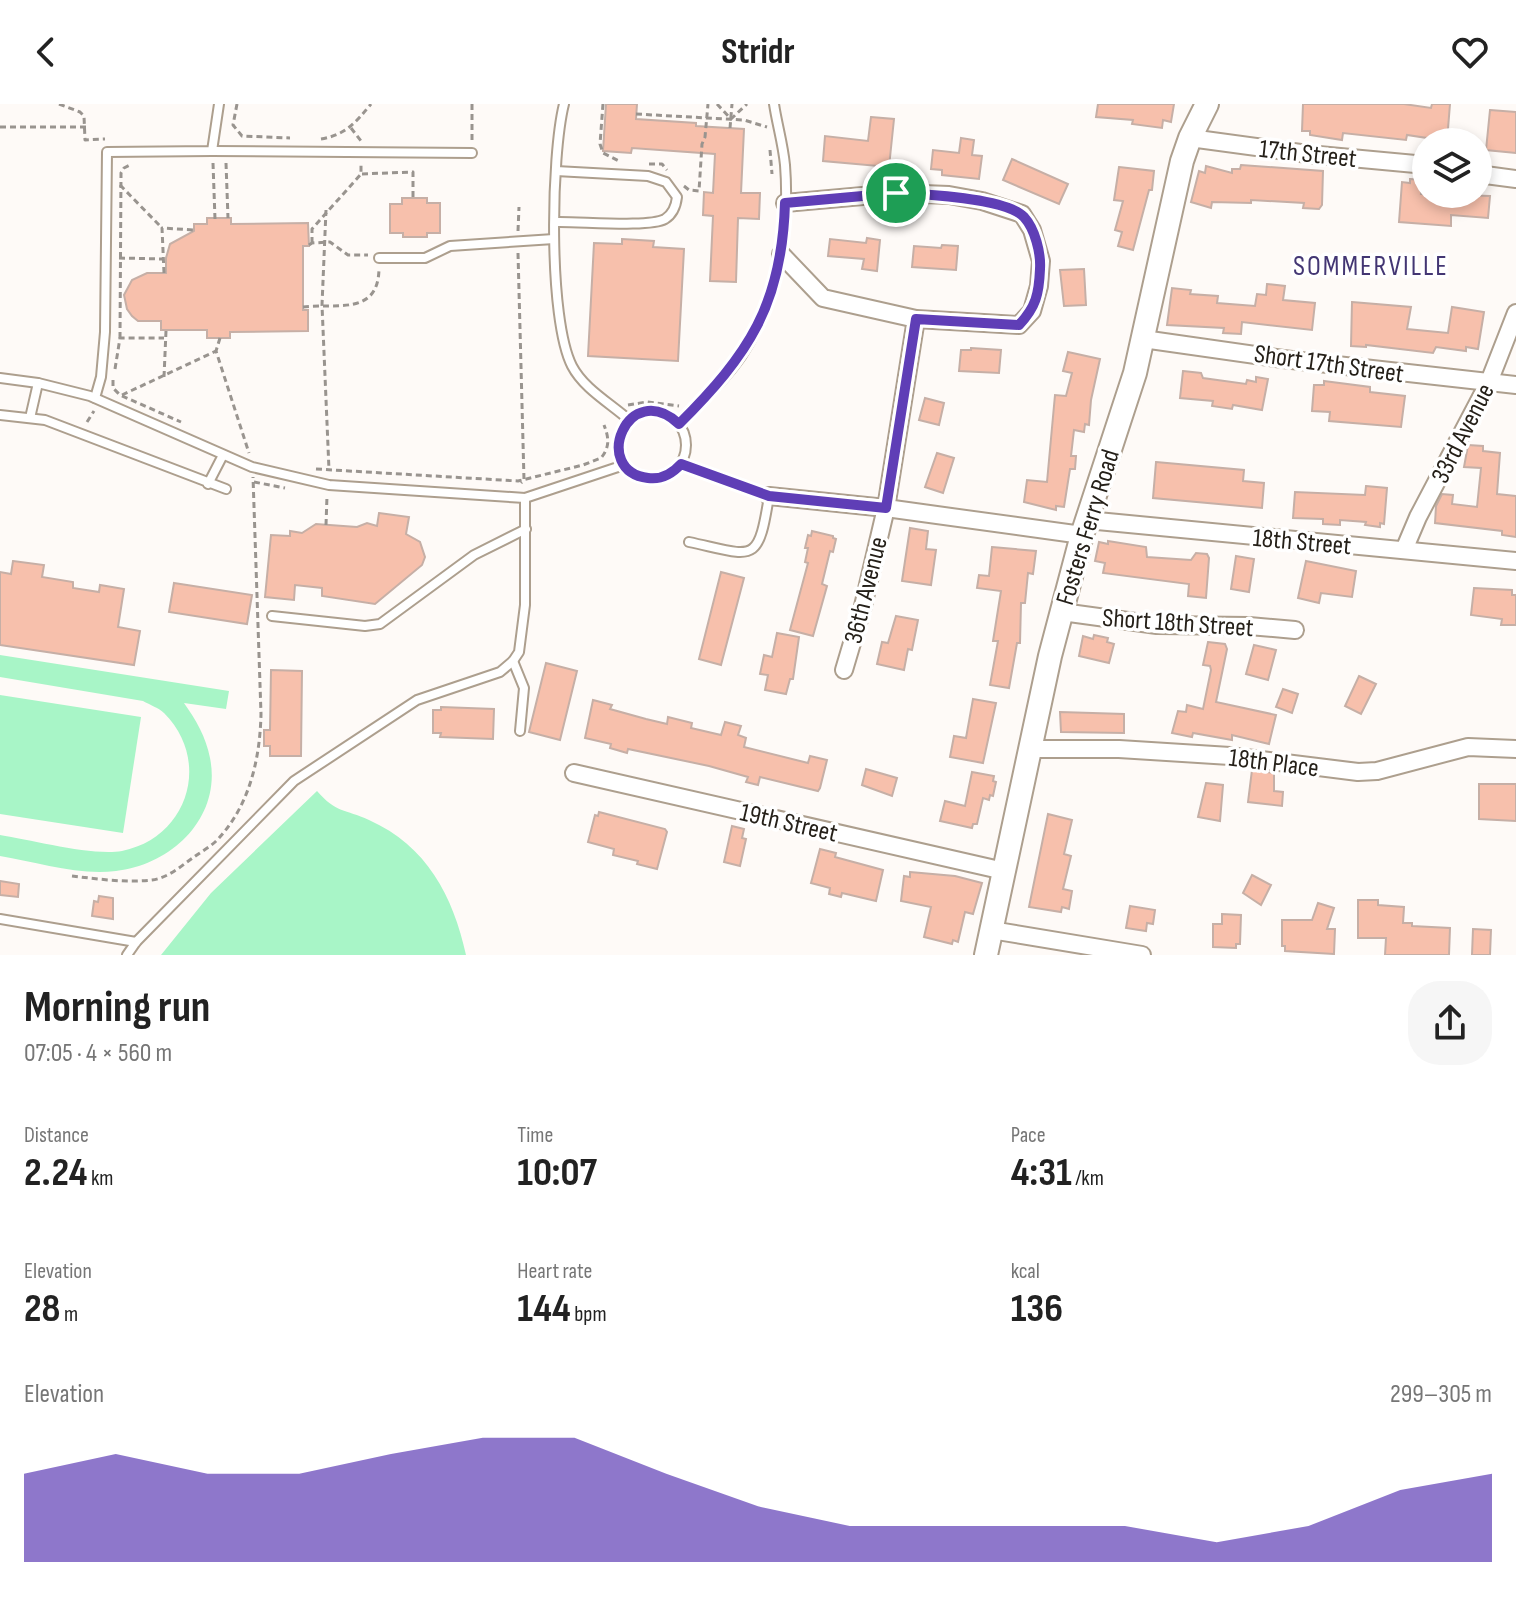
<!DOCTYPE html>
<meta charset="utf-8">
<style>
:root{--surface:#fff;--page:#f6f6f6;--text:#222;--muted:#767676;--accent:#5f3eb6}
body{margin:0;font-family:"Sofia Sans Condensed",sans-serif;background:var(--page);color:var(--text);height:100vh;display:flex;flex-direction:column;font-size:30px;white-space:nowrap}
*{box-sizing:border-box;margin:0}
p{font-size:26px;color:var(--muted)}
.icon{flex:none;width:44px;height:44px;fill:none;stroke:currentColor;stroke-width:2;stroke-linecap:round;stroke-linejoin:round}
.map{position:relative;height:851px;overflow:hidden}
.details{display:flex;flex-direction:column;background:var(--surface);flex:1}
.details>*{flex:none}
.buttons{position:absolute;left:1412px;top:24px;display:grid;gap:16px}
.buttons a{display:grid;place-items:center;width:80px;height:80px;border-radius:50%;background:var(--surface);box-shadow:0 4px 12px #0003;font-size:40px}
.pin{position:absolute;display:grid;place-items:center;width:68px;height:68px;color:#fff;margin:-34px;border:4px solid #fff;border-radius:50%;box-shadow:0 2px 8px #0007}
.round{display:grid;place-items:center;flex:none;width:84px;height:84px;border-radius:32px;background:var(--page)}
.overview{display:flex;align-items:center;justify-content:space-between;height:136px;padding:0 24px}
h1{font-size:44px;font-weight:700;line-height:60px}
.figures{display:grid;grid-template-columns:repeat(3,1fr);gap:12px;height:136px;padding:8px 24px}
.figures div{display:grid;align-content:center}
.figures b{font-size:40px;font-weight:700}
.figures small{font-size:22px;font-weight:400}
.figures p{font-size:22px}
.chart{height:224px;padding:16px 24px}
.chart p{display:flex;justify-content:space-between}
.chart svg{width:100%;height:144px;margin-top:8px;fill:var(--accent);opacity:.7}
header{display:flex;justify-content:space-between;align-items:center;height:104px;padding:0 24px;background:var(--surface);font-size:36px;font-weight:700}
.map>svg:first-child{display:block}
</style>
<header><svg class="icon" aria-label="back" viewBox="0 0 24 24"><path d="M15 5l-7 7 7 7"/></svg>Stridr<svg class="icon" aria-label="heart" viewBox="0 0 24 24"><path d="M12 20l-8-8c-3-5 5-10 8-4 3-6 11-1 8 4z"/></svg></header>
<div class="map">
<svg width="1516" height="851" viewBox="0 0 1516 851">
<rect width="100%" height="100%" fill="#fefaf7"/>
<g fill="#a8f5c7">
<path d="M0,551L229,587L226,605L184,599C196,616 206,633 210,654C222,713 172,761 116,767C79,772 37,758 0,752V731C32,736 91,752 122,747C188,734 212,657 164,609C159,604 150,601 143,597L0,573Z"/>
<path d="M0,591L141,613L123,729L0,710Z"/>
<path d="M317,687C336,709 345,705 369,716C427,742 453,792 466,851H161L211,789Z"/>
</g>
<g fill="#f7c0ac" stroke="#c6afa6" stroke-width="2">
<path d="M606,0H637L636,15L696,19V22L744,25L741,89H760L759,115L738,114L736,178L710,177L713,112L703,111L704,88L713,89L715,50L632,44L631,49L603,47Z"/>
<path d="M1098,0H1174L1171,18L1163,16L1162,24L1132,20L1133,16L1096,13Z"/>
<path d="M1303,0H1404L1431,4L1432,0H1450L1447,37L1407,31L1406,36L1343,29L1342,36L1310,31V27H1302Z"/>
<path d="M1490,6L1516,8V49L1486,46Z"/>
<path d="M871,13L894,15L889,63L823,57L825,32L868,37Z"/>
<path d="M961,34L974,36L972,51L982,52L979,75L942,71V66L931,65L933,46L959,49Z"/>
<path d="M1012,55L1068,80L1059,100L1003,76Z"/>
<path d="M1241,61L1323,67L1322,101L1319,105L1303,104L1304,99L1251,96V99L1212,98L1211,104L1191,98L1199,67L1205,69L1206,62L1232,69V65H1240Z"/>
<path d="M1119,63L1154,67L1152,86H1149L1133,146L1118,142L1122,128L1115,126L1123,97L1114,96Z"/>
<path d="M1410,75L1423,76L1421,90L1490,92L1488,114L1451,111V122L1399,118L1402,78L1410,79Z"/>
<path d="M402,94H427V99H440V129H427V133H403V129H390V100H402Z"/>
<path d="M207,114H231V120L308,119L309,142H303V206H308V227L230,228V234H207V226H161V217H138L132,212L127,205L124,191L132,176L147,169H166V154L170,140L194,127V120H207Z"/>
<path d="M867,134L880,136L877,167L862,165L864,155L828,152L830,135L866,139Z"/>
<path d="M622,135L654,137L653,143L684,145L678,257L588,252L594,139L622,140Z"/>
<path d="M942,141L958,142L956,166L912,163L914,142L941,144Z"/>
<path d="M1084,165L1086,201L1064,202L1060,166Z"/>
<path d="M1267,180L1285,182L1283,196L1315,199L1312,226L1242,218L1241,230L1223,229L1224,224L1167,221L1172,184L1191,186L1190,190L1218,192L1217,199L1255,202L1257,190L1266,191Z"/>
<path d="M1352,198L1411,203L1407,225L1448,229L1452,203L1484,208L1478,245L1466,243V247L1436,243L1433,249L1366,241V243L1351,242Z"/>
<path d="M971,244L1001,246L999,269L959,267L961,246H971Z"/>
<path d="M1068,248L1100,255L1091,296L1089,321L1085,320L1084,328L1074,326L1071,352H1076L1075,365H1070L1064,403L1056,402V406L1024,398L1027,376L1047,378L1055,291L1066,292L1072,269L1063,267Z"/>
<path d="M1183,267L1201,269L1203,274L1246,280L1247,276L1256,278V273L1268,275L1262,306L1233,301L1232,305L1212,302L1213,297L1180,294Z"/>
<path d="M1324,277L1370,283V288L1405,292L1401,323L1329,317L1330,308L1312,307L1314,281H1324Z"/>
<path d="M925,294L944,299L939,321L919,316Z"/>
<path d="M1468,341L1483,342V347L1500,349L1497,390L1516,392V433L1502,431V427L1435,419L1436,402L1442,390L1453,391L1452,400L1477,403L1481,364L1464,363Z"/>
<path d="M937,349L954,354L943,389L925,383Z"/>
<path d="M1156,358L1244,366L1243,377L1264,379L1262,404L1153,394Z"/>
<path d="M1366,382L1387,384L1384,420L1380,419V423L1365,421L1366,418L1340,416V421L1323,420V415L1293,414L1295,388L1365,391Z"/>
<path d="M379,409L409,413L406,430L420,438L425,453L422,461L375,500L322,492V484L295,481L294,496L265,493L271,431L290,432V427L302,429L316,420L357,423L367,419L377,422Z"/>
<path d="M910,424L928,427L926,445L936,446L931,481L902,477Z"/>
<path d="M812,427L833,432V434L836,435L833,448L830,447L822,480L827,482L813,532L790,526L808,459L805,458L808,444H805L808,431L811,432Z"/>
<path d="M1108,437L1146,443L1147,453L1191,456L1196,449L1207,450L1209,454L1206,494L1188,492L1189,480L1103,469L1105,459L1095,457L1099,438L1108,440Z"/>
<path d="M992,443L1036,447L1033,470L1028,469L1025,499H1021L1020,539H1017L1009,584L990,581L998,537H993L1001,487L977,484L979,471L989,472Z"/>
<path d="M1236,452L1254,455L1249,488L1231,485Z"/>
<path d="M13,457L44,461L42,473L73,478V484L99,488L100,481L124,485L118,523L140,527L134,561L0,541V468L11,470Z"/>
<path d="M1306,457L1356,467L1352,493L1321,489L1319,499L1298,494Z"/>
<path d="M721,468L744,474L721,561L699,555Z"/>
<path d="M174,479L252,491L247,520L169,508Z"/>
<path d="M1474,484L1512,486V491H1516V521H1501L1502,515L1471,511Z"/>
<path d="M896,512L918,516L912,546L908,545L904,566L877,560L882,538L888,539Z"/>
<path d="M777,529L799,533L793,575H790L786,590L765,586L768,571L760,570L764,551L772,553Z"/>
<path d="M1094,531L1108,534L1107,538L1114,540L1109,559L1079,552L1083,532L1093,535Z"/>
<path d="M1208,538L1225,540L1227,545L1216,598L1276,611L1269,640L1232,631V636L1193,629L1192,633L1172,629L1178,607L1186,608L1187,601L1203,605L1211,566L1210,562L1203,561Z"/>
<path d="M1254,541L1276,546L1268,576L1246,570Z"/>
<path d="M546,559L577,567L560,636L529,628Z"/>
<path d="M271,566L302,567L301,652H270V642H264V626H270Z"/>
<path d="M1359,572L1376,580L1361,610L1345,602Z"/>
<path d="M1283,585L1298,590L1292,609L1276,603Z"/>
<path d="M973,595L996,599L983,659L950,653L954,632L966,634Z"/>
<path d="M593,596L612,601L610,605L646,615L667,620L668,613L692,619L691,624L721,631L725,618L741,622L738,631L746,634L744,643L808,659L810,652L827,656L820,684L818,687L760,673L758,681L746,678L748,673L709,662L628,645L627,649L610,644L611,640L585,634Z"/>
<path d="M441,603L494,605L493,635L440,633L441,629H433V606H441Z"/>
<path d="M1060,608L1124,610V629L1061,628Z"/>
<path d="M866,665L897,674L892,692L862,681Z"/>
<path d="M1252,666L1274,669V687L1283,688L1282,702L1248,698Z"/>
<path d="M972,668L994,672L993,677L996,678L993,692L990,691L989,696L983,694L977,720H973L972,724L940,717L945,697L965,702Z"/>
<path d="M1206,679L1223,681L1220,717L1198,713Z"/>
<path d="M1479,680H1516V717L1479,715Z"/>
<path d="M599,708L665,725L667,728L657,765L637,760L638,757L613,751L614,745L588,738L595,711L598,712Z"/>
<path d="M1048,710L1072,716L1064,750L1071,752L1063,785L1072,787L1069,805L1062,803L1061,808L1029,803Z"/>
<path d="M732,722L744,725L742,734L746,735L740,762L724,758Z"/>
<path d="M820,745L836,749L835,753L883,766L876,797L842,789L841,793L829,790L830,784L811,779Z"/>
<path d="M910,768L955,772L982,779L973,810L965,808L958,838L953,836L952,840L924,833L931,803L901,797L904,772L910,773Z"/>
<path d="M1252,771L1271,781L1261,801L1243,789Z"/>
<path d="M0,777L19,780L18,793L0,791Z"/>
<path d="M99,792L113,794V815L92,812L94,797L98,798Z"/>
<path d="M1358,796H1378V801L1404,803L1403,819H1412V822L1450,824L1449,851H1385L1386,834H1358Z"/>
<path d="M1318,799L1334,804L1327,825H1335L1334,850L1285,847V842H1282V816H1312Z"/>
<path d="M1130,802L1155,806L1153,820L1147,819L1146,827L1126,824Z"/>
<path d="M1222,810L1241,811L1240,840H1236V844L1213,843V820H1222Z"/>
<path d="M1473,825L1491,826L1490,851H1472Z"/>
</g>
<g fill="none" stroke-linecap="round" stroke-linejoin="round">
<defs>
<g id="lane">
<path d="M564,0C551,52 548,215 572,262C584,285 610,299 629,316"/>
<path d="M212,47L472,49"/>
<path d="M555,118C578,117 649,124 665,115C673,110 676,102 677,93L666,78L648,72L556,67"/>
<path d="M379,154H425L450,142L554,135"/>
<path d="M0,274L38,279L90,292L252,363L329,381L525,394L624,361"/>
<path d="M95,294L101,273L105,228L107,48L212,47L219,0"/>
<circle cx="652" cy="341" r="34"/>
<path d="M0,311L45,316L226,385"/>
<path d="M30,314L38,279"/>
<path d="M679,320C701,298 724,277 742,251C778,196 790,126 785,61C783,40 777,20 774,0"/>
<path d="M681,360L769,392C758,462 754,452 689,438"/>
<path d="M208,380L223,351"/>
<path d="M272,512L365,522L380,520L474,451L526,425"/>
<path d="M513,557L524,584L520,627"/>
<path d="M0,815L136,838"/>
<path d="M127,851L136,838L294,677L417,596L500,568L513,557L519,548L525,501V394"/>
</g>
<g id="street">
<path d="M1190,34L1308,50L1426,61"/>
<path d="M1478,70L1516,75"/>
<path d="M781,150L823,194L916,215L1019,221L1032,207L1039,182L1041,157L1032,126L1022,110L982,97L949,91L896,89L785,99"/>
<path d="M1143,235L1283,255L1516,281"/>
<path d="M769,392L886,404L1082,431"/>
<path d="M1087,416L1516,457"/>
<path d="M1404,446L1418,413L1489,278L1516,209"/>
<path d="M1062,508L1157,521L1249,522L1295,526"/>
<path d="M844,566L863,502L886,404L916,215"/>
<path d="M1029,645H1119L1230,652L1358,668L1377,667L1468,643L1516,645"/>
<path d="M574,669L1004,767"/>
<path d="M991,826L1142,851"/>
</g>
<path id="secondary" d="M986,851L1050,552L1082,431L1135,269L1182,57L1190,34L1207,0"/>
</defs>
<use href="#lane" stroke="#ad9f8e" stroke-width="12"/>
<use href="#street" stroke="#ad9f8e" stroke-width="20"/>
<use href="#secondary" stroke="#ad9f8e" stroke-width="26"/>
<g stroke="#99948f" stroke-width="3" stroke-dasharray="6 4" stroke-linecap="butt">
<path d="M59,0L80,8L84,12L85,36L105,35"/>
<path d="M237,0L233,21L242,32L290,34"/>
<path d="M472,0V36"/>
<path d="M603,0L600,40L603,49L621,58"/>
<path d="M717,0L731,15L747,0"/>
<path d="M636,10L744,16L767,23"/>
<path d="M0,23H86"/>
<path d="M351,24L361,37"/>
<path d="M730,24L732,0"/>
<path d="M321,35C346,31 356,18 371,0"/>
<path d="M770,46L772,70"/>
<path d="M213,59L215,115"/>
<path d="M226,59L228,114"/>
<path d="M649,60H662L667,66"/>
<path d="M362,70L413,68V94"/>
<path d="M120,81L162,124"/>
<path d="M684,82L689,86L699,87L702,40L705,33L708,0"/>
<path d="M326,106L322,201L329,366"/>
<path d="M518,127L519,103"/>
<path d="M312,139V125L361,70V59"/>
<path d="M309,141L312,139L330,138L348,151H368"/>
<path d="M518,149L524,376L521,379"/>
<path d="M119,154L163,155"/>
<path d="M164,169L162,124L194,126"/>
<path d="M303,203C337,199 378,212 379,165"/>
<path d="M120,234L121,69L124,64L132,60"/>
<path d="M220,234L216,247L249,349"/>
<path d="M115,265L120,234H164"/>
<path d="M164,273L166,227"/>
<path d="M113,276V284L120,291L181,318"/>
<path d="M122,291L216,247"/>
<path d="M628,301L647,298L679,302"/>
<path d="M87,318L94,307"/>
<path d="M316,365L518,377L583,361L601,354C610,343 609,334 604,321"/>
<path d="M254,378L285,384"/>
<path d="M326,421L327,392"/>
<path d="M72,772C98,775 126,779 152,776C168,774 181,762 194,753C202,747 212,742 219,734C250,700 260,654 261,610L253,373"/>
</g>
<use href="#lane" stroke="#fff" stroke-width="8"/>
<use href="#street" stroke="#fff" stroke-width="16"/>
<use href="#secondary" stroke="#fff" stroke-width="22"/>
</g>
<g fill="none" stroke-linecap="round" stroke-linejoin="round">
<defs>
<path id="route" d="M896,89C923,90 1006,94 1024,113C1035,125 1041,149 1040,165C1039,190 1036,203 1019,221L916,215L886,404L769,392L681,360C672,370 662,376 648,374C590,367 628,273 679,320C749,250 782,201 785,99Z"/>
</defs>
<use href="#route" stroke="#fff" stroke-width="16"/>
<use href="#route" stroke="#5f3eb6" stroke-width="10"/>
</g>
<g text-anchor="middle" stroke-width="7" stroke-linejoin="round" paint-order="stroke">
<g font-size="26" fill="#252019" stroke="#fff">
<text transform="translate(1308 49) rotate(6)" y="9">17th Street</text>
<text transform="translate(1329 259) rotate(8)" y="9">Short 17th Street</text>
<text transform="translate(1462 329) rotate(-63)" y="9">33rd Avenue</text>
<text transform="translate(1087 423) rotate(-73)" y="9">Fosters Ferry Road</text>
<text transform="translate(1302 437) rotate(5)" y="9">18th Street</text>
<text transform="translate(865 486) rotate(-76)" y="9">36th Avenue</text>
<text transform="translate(1178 518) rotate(4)" y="9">Short 18th Street</text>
<text transform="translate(1274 658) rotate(7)" y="9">18th Place</text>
<text transform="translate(789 718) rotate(13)" y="9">19th Street</text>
</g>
<g font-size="28" letter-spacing="2" fill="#433673" stroke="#fff">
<text x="1371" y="171">SOMMERVILLE</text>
</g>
</g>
</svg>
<div class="buttons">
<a><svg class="icon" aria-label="layers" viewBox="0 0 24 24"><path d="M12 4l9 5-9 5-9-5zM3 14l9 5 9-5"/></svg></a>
</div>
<div class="pin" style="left:896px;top:89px;background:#1e9e55"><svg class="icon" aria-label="arrive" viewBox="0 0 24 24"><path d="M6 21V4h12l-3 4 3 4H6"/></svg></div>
</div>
<section class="details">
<div class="overview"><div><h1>Morning run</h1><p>07:05 · 4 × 560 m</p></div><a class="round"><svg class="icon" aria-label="share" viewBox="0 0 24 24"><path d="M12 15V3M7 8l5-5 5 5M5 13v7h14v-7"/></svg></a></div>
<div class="figures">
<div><p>Distance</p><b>2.24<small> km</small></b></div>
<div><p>Time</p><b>10:07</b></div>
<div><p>Pace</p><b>4:31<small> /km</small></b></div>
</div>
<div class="figures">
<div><p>Elevation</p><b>28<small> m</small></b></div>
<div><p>Heart rate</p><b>144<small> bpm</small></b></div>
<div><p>kcal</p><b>136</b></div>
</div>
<div class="chart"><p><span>Elevation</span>299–305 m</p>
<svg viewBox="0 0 160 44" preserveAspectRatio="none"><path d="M0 44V17L10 11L20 17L30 17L40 11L50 6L60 6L70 17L80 27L90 33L100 33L110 33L120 33L130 38L140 33L150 22L160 17V44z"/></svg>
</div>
</section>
